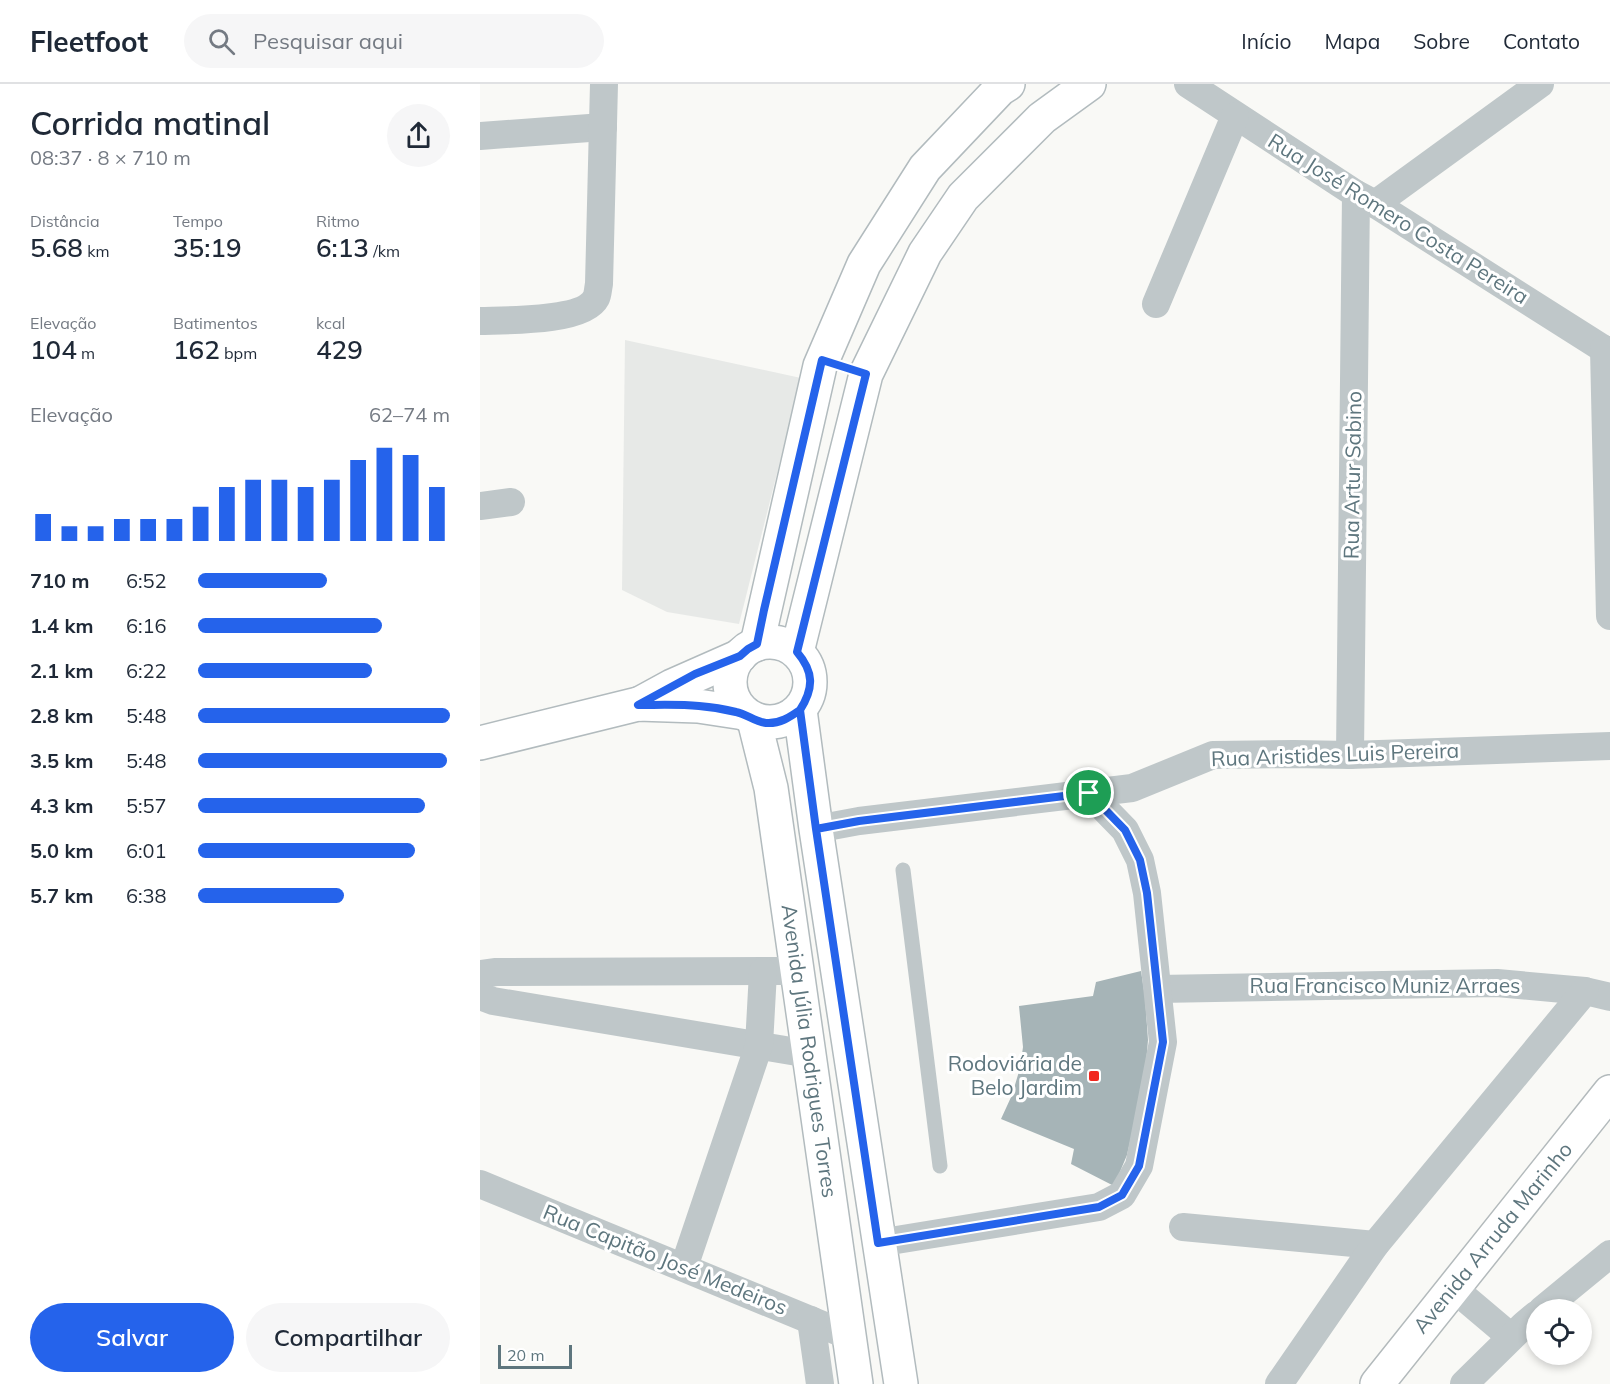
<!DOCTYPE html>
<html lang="pt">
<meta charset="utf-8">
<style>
:root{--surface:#fff;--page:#f6f6f7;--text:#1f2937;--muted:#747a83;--line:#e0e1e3;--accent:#2563eb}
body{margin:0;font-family:Mulish,sans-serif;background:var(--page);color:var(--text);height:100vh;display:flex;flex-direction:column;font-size:22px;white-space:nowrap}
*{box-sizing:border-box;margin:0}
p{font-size:20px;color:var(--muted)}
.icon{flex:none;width:33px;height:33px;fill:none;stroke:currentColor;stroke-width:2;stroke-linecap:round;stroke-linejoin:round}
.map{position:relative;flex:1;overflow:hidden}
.side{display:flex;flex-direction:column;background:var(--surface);width:480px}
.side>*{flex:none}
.controls{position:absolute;left:1046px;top:1215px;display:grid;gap:12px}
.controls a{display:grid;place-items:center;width:66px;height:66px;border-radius:50%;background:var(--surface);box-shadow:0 3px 9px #0003;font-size:30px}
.scale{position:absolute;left:18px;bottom:15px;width:74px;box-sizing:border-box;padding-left:6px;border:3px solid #5e767e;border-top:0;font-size:16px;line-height:21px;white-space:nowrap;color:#5e767e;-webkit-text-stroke:4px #fff;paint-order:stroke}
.pin{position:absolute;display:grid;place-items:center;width:51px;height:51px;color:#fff;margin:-26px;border:3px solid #fff;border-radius:50%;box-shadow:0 2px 6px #0007}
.round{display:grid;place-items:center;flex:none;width:63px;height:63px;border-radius:32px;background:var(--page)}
.overview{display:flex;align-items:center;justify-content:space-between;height:102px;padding:0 30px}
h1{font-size:33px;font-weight:600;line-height:45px}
.figures{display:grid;grid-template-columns:repeat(3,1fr);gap:9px;height:102px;padding:6px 30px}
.figures div{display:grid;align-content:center}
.figures b{font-size:26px;font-weight:600}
.figures small{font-size:16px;font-weight:400}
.figures p{font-size:16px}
.chart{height:168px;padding:12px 30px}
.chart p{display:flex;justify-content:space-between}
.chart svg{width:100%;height:108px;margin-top:6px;stroke:var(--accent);stroke-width:6}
.button{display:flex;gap:12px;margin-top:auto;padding:12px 30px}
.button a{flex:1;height:69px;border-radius:36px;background:var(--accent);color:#fff;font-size:24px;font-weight:600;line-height:69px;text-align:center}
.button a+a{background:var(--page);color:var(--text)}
ul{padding:0 30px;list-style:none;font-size:20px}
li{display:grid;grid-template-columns:96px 72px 1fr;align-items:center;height:45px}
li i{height:15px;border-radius:8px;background:var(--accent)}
header{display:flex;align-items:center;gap:36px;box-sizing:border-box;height:84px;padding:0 30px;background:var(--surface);border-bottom:2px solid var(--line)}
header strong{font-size:28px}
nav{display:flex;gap:33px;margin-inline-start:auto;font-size:21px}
.search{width:420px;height:54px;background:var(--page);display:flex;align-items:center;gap:15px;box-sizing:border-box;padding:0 21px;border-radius:33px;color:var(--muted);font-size:22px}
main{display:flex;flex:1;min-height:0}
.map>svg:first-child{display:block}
</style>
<header>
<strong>Fleetfoot</strong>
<div class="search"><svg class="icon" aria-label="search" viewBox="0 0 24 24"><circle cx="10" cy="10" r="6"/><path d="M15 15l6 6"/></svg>Pesquisar aqui</div>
<nav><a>Início</a><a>Mapa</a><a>Sobre</a><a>Contato</a></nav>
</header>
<main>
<section class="side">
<div class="overview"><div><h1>Corrida matinal</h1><p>08:37 · 8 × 710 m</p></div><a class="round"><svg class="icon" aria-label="share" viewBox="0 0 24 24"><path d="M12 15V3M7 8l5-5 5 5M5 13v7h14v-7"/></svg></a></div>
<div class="figures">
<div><p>Distância</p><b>5.68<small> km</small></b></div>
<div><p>Tempo</p><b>35:19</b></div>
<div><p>Ritmo</p><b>6:13<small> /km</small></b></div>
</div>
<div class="figures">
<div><p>Elevação</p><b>104<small> m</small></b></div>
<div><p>Batimentos</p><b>162<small> bpm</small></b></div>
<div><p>kcal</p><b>429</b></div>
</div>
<div class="chart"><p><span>Elevação</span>62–74 m</p>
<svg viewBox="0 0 160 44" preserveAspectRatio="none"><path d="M5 44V33M15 44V38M25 44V38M35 44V35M45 44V35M55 44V35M65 44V30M75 44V22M85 44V19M95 44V19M105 44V22M115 44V19M125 44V11M135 44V6M145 44V9M155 44V22"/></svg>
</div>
<ul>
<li><b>710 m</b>6:52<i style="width:51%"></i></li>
<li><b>1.4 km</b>6:16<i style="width:73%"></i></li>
<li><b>2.1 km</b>6:22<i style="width:69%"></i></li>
<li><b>2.8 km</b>5:48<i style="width:100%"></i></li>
<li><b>3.5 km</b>5:48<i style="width:99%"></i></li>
<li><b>4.3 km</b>5:57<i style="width:90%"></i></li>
<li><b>5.0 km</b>6:01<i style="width:86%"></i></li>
<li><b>5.7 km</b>6:38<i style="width:58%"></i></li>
</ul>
<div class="button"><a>Salvar</a><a>Compartilhar</a></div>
</section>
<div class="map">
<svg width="1130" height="1300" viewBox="0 0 1130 1300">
<rect width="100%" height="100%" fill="#f9f9f6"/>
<path fill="#e7e9e7" d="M145,256L321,294L259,540L187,528L142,506Z"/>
<path fill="#a6b4b7" d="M661,887L665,913L668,956L665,993L647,1071L634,1102L591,1080L594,1065L521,1035L532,1011L540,984L543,963L539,922L613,912L616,898Z"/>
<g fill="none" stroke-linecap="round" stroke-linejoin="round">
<defs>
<g id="secondary">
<circle cx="290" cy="598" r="40"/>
<path d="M277,560L340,282L384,180L445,84L520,5L528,0"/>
<path d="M317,568L386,290L445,169L483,113L562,34L609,0"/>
<path d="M159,620L192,602L260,572"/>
<path d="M320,626L336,745L421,1300"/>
<path d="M274,636L291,704L376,1300"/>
<path d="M0,659L158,620L218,622L264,629"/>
</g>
<path id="highway" d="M897,1300L1130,1008"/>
</defs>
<use href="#secondary" stroke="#b2bbbe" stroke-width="36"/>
<use href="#highway" stroke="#b3babc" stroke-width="36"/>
<path stroke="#bfc7c9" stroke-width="15" d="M423,786L460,1082"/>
<g stroke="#bfc7c9" stroke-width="28">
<path d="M708,0L876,110L895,120L1130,269"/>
<path d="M0,52L123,43"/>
<path d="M895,120L1060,0"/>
<path d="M676,220L755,32"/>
<path d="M0,237C24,236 104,238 116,214C118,210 118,204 119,200L124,0"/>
<path d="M1124,265L1130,532"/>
<path d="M0,422L31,418"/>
<path d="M870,671L876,110"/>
<path d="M336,745L379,737L652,704L733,671L814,670L870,671L1130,662"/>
<path d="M0,890L16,888L317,887"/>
<path d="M678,905L1017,899L1105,907L1130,913"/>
<path d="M0,912L13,917L329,970"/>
<path d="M0,1100L369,1252"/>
<path d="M703,1143L895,1161"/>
<path d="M398,1159L619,1123L642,1111L659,1082L683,958L667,809L660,776L645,746L609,709"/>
<path d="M204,1183L279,961L283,888"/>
<path d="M973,1204L1031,1253"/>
<path d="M1062,1226L1130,1170"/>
<path d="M331,1236L340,1300"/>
<path d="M799,1300L895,1161L1105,907"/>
<path d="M984,1300L1044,1241L1056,1231"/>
</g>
<use href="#secondary" stroke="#fff" stroke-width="33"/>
<use href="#highway" stroke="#fff" stroke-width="33"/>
</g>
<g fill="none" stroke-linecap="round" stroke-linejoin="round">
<defs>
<path id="route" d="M609,709L379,737L336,745L320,626C334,604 334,588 317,568L386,290L342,276L284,526L277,560L268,565L260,572L215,590L158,621C178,621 199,620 219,622C231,623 244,625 256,628C267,630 275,638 286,639C300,640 310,633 320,626L336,745L398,1159L619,1123L642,1111L659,1082L683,958L667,809L660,776L645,746L609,709"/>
</defs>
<use href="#route" stroke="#fff" stroke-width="12"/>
<use href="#route" stroke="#2563eb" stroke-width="8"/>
</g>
<rect fill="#f1271e" stroke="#fff" stroke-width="2" x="608" y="986" width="12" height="12" rx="3"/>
<g text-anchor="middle" stroke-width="6" stroke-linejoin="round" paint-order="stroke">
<g font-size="21" fill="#5e767e" stroke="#fff">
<text transform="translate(918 135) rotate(32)" y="7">Rua José Romero Costa Pereira</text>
<text transform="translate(873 391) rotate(-89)" y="7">Rua Artur Sabino</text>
<text transform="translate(855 671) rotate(-2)" y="7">Rua Aristides Luis Pereira</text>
<text x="905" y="909">Rua Francisco Muniz Arraes</text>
<text transform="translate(329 967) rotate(82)" y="7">Avenida Júlia Rodrigues Torres</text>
<text transform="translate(1013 1154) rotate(-51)" y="7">Avenida Arruda Marinho</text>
<text transform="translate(185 1176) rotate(22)" y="7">Rua Capitão José Medeiros</text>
</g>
<g font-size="21" fill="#5e767e" stroke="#fff" text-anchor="end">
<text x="602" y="987">Rodoviária de<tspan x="602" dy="24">Belo Jardim</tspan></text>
</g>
</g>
</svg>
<div class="controls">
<a><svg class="icon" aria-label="locate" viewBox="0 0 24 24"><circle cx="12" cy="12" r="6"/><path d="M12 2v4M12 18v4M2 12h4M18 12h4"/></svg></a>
</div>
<div class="scale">20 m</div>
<div class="pin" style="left:609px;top:709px;background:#1e9e55"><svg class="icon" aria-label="arrive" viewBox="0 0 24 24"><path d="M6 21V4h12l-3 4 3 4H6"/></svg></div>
</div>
</main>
